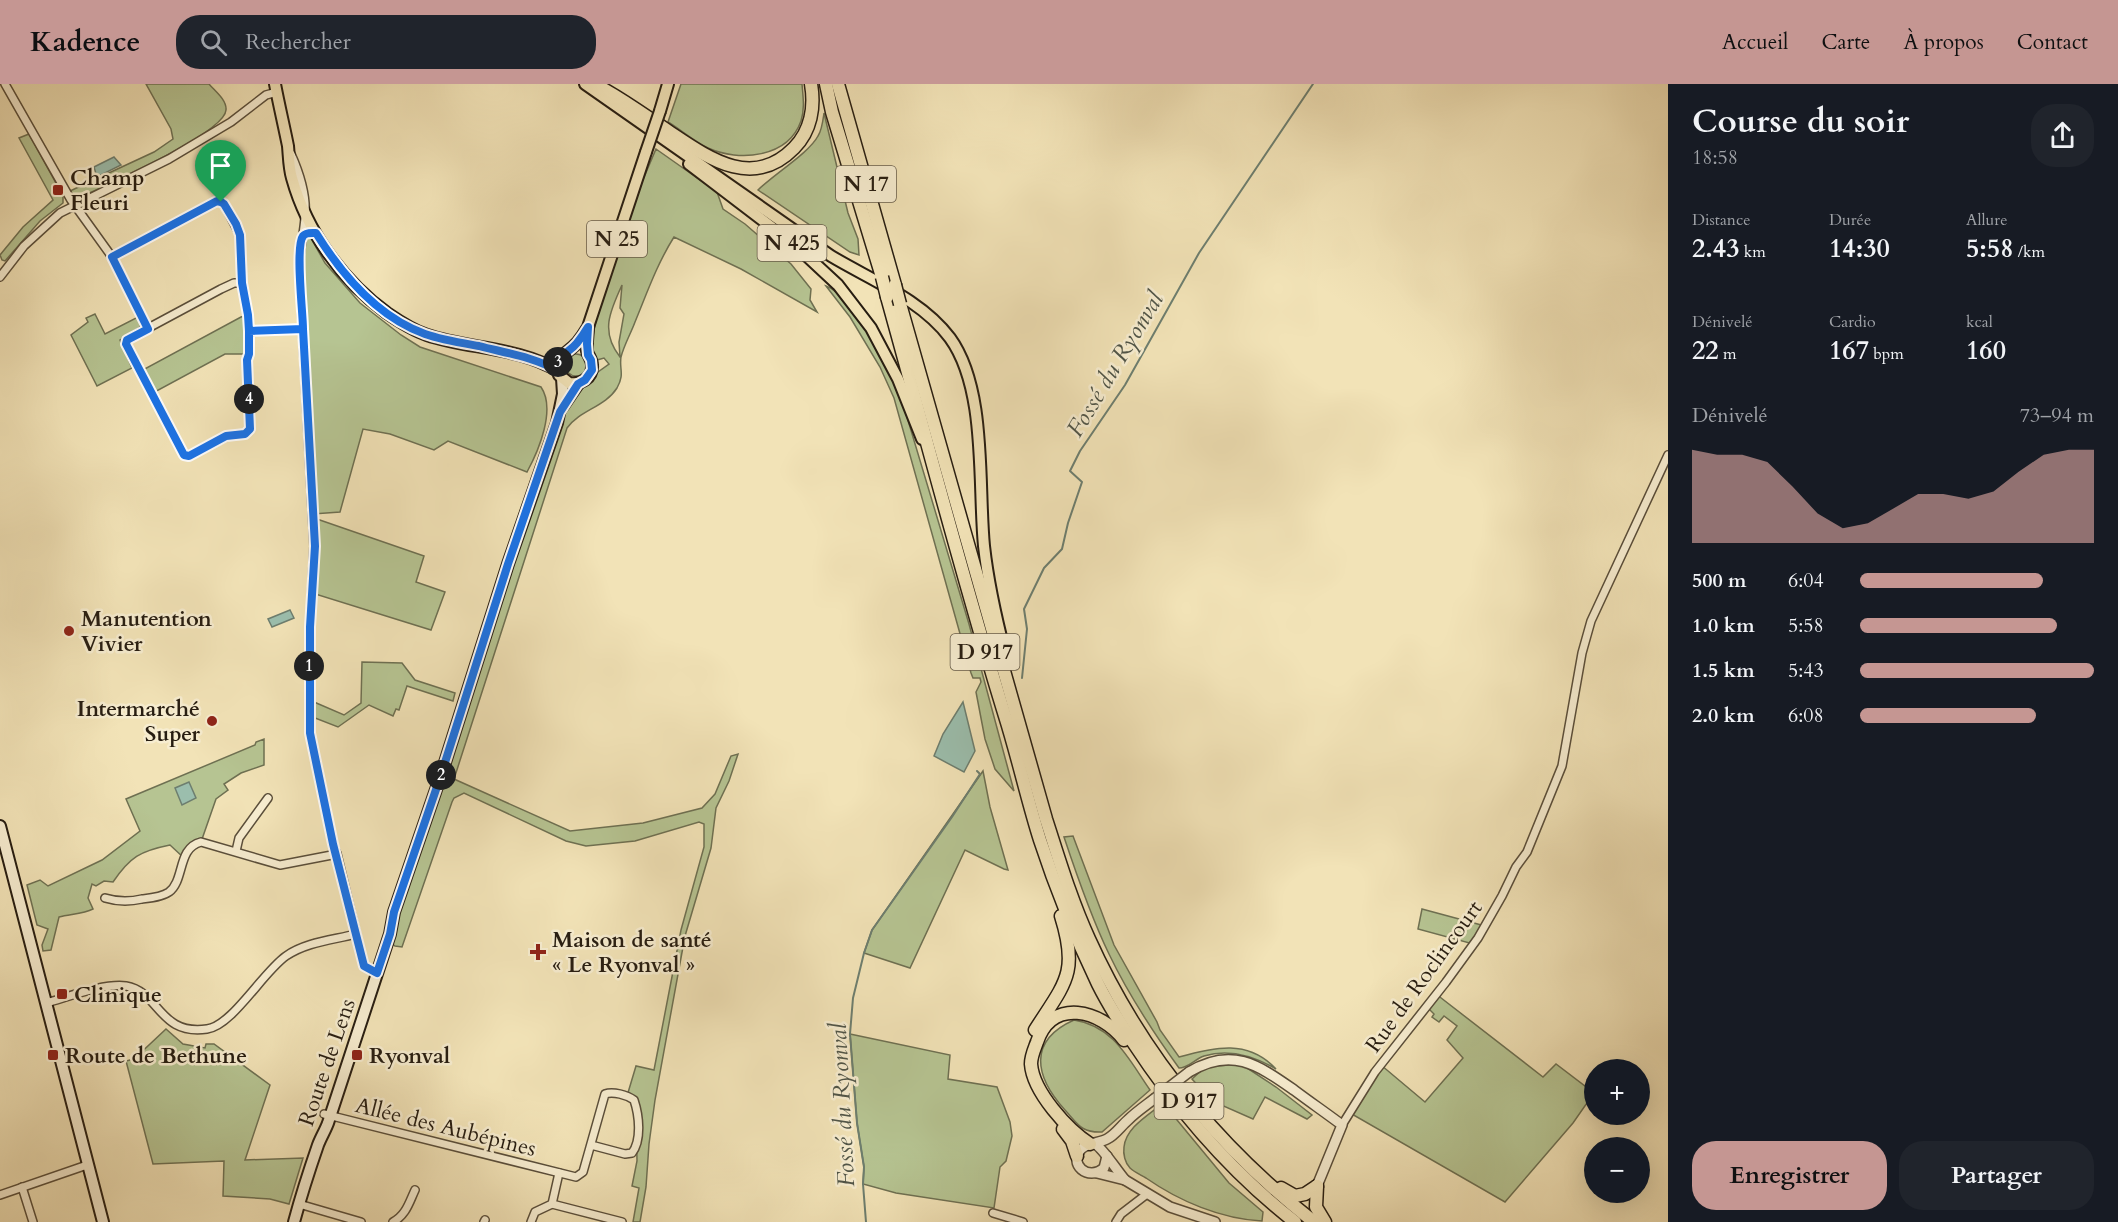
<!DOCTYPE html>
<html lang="fr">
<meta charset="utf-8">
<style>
:root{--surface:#171b24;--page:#20242c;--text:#f1f3f6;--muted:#9ea1a6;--accent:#c59692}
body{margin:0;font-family:Cardo,serif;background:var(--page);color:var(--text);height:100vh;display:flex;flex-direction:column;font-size:22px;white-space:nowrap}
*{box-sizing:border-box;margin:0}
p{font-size:20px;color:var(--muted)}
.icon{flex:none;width:33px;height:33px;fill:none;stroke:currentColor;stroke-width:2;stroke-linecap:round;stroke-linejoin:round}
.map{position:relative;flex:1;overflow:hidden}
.drawer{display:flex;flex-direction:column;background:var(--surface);width:450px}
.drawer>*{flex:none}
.controls{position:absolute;left:1584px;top:975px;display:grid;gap:12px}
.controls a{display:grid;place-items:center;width:66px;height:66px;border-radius:50%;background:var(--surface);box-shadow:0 6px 24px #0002;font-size:30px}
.pin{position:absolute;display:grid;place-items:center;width:51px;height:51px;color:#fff;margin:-62px -26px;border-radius:50% 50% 50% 0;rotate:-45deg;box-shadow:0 0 6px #0007}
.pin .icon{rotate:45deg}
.km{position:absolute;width:30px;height:30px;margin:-15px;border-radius:50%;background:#222;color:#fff;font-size:16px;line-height:30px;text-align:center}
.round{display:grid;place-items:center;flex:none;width:63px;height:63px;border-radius:24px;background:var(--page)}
.head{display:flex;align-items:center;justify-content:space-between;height:102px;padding:0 24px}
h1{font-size:33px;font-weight:700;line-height:45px}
.figures{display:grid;grid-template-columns:repeat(3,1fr);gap:9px;height:102px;padding:6px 24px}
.figures div{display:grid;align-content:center}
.figures b{font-size:26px;font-weight:700}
.figures small{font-size:16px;font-weight:400}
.figures p{font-size:16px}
.chart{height:168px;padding:12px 24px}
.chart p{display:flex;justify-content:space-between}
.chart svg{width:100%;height:108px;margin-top:6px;fill:var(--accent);opacity:.7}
.button{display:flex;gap:12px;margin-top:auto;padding:12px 24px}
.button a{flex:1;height:69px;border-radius:24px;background:var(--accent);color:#111;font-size:24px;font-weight:700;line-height:69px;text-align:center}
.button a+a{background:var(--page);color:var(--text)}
ul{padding:0 24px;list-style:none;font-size:20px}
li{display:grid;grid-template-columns:96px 72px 1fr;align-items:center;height:45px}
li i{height:15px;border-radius:8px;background:var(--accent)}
header{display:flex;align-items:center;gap:36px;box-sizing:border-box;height:84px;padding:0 30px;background:var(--accent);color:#111}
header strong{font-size:28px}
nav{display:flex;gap:33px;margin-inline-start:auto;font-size:21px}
.search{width:420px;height:54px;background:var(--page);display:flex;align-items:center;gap:15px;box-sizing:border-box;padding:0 21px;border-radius:24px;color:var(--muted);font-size:22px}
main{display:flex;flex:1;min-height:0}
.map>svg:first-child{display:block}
</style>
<header>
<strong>Kadence</strong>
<div class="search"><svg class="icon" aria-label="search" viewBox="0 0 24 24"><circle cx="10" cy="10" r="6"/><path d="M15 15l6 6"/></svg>Rechercher</div>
<nav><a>Accueil</a><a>Carte</a><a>À propos</a><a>Contact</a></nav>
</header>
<main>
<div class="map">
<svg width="1668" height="1138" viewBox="0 0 1668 1138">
<rect width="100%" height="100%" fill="#f2e3b7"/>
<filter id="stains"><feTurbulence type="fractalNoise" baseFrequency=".00333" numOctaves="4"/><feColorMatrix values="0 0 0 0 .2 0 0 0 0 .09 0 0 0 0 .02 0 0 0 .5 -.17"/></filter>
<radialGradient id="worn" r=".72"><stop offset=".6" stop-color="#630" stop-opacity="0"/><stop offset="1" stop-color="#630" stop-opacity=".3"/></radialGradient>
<g fill="#b6c492" stroke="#6e7052" stroke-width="1.5" fill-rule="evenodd">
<path d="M146,0H209C215,7 227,16 226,26C225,49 104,102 81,113L75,112L70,107L154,68L173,55L171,45Z"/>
<path d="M681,0H802C803,12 805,25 801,37C788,74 739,78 708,64C694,57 681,46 668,38Z"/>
<path d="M824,29L848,129L858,155L859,171L850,168L758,106C774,90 809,69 818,52C822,46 823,36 824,29Z"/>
<path d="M29,50L63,112V119L40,137L5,177L2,176L0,171L23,143L53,116L19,54Z"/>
<path d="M656,65L717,108L723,125L745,140L791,180L811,205L810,216L817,228L741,185L674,153C657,180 647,209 635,238C631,249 624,261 621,273C619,285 625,290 617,304C605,323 580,326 567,344L454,695L570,747L643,739L702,724L715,710L731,672L738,670L729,697L716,724L711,764L685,852L655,1016L649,1060L646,1103L640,1138H633L639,1104L632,1102L637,1077L636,1020L627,1012L636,982L654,986L681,846L704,763V740L699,738L635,757L586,762L566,757L464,709L454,714L452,718L402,863L395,862L391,859L393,847L560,341L576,308L589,300L598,288L609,280L604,274L597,276L591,262L597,231L642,98ZM622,201L620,224L624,230L619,258L620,273C600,248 610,227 622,201Z"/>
<path d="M308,149L325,179L360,219L401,251L420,263L541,303C556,325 539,366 527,388L448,357L434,366L390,350L363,345L340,428L313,430L299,180L303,152Z"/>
<path d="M826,202C852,211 890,287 901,313L969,540L1014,707L995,685L985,655L976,608L981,598L980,594H973L971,589L894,314L880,283L850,233Z"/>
<path d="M95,230L105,250L138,233L141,240L139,245L120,256L132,284L97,302L71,251L88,238L86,234Z"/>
<path d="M248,231L249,270H225L151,310L139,288L241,233Z"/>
<circle cx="576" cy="281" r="11"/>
<path d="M314,434L424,472L416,498L445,508L431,546L312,509Z"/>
<path d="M362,578L402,579L415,596L455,609L453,617L407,602L399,626L396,625L393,632L369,621L338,643L315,634L314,618L344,631L361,619Z"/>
<path d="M264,655V681L241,689L224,700L228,706L216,715L201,758L184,774L170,761C140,767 130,773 113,798L104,797L96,802L92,800L88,814L93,825C83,830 70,830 59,833L51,866L43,867L42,861L48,845L37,841L27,801L40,796L48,802L102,776L140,747L126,715L255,661L256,658Z"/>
<path d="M983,687L990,723L1008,786L1004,785L965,766L910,884L864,869L872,846Z"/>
<path d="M1073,752L1114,861L1157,938L1160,946L1179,973C1215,963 1248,955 1276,985C1254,972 1230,964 1204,972C1195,975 1188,984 1179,984C1153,948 1128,910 1109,870C1091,833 1077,792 1064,753Z"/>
<path d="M1422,825L1485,842L1473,860L1418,845Z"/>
<path d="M1436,910L1543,993L1556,980L1594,1009L1573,1039L1505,1118L1350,1029L1381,981L1425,1018L1463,974L1447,956L1457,942L1444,932L1439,938L1432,933L1434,930L1426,922Z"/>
<path d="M1074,936C1114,942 1129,976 1150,1006L1102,1048C1081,1049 1078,1040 1065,1026C1035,993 1027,957 1074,936Z"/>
<path d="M166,945L183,960L205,964L206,960H214L270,1001L245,1076L303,1074L289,1120L270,1115L223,1112L224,1077L153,1080L126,977L134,975Z"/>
<path d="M850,950L950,971L948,995L997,1003L1010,1038L1012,1052L1006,1077L1000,1083L994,1124L896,1109L863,1100L864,1083L857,1039Z"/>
<path d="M1241,980L1276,1003L1312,1031L1307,1035L1265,1013L1253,1035L1212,1017L1192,995L1205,983Z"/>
<path d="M1163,1019L1229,1099L1263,1128L1262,1137C1221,1135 1179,1117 1146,1094C1141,1091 1134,1088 1130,1084C1125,1079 1123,1070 1124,1063C1126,1043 1149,1031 1163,1019Z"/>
</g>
<g fill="#9bbead" stroke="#6d7e6f" stroke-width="1.5">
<path d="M114,73L121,81L97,93L94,83Z"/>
<path d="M290,526L294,534L272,543L268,535Z"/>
<path d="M963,618L975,667L964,688L934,672L943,650Z"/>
<path d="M189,698L196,714L182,721L175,704Z"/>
</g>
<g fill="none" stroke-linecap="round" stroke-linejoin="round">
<g stroke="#6d7e6f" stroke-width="2">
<path d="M1022,594L1027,545L1024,525L1044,484L1062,465L1068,439L1082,398L1070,387L1080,367L1125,301L1199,169L1313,0"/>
<path d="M866,1138L863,1100L864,1083L857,1039L850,950L853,914L864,869L872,846L952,733L980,690L977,687"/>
</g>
<defs>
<g id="minor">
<path d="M5,0L71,116L112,173L148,245"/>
<path d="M291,70C300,90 307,111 305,133C304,149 300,164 299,180L314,462L310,543V649L333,761L337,770L364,882L377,889"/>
<path d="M112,173L217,117L224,120L240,151L242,199L248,231L249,270L247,276L250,345L245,350L227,352L189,372L184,371L126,260L127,256L139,249L221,205L234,199H242"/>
<path d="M0,193L24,162L60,129L169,75L231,38L266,11L277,8"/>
<path d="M249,247L303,245"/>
<path d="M236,767L239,754L268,714"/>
<path d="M105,814C118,818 129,818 142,815C151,814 162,813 169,808C185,796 177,764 201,758L280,781L337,770"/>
<path d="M46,919C68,913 104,899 126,902C160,908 159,952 207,945C232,942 263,888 286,872C306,858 333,856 356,850"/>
<path d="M324,1030L576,1093L583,1088L605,1010C613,1007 627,1011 634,1016C639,1031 642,1056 632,1069L625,1070L591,1061"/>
<path d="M1342,1041L1375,988L1446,898L1478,854L1502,812L1516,783L1527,768L1562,682L1582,569L1591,537L1668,371"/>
<path d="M22,1103L33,1138"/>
<path d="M0,1111L87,1081"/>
<path d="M299,1120L361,1138"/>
<path d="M552,1120L622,1138"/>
<path d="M993,1129L1023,1138"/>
<path d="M393,1138C406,1131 409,1119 415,1106"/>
<path d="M484,1138L485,1136"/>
<path d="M531,1138L535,1128L552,1120L559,1089"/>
<path d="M1116,1138L1121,1130L1147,1110"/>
</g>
<g id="tertiary">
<path d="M1189,988C1232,962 1258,981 1294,1006C1310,1018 1326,1029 1342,1041L1317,1102"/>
<path d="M1095,1060C1103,1064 1117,1087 1125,1096"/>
<path d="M1107,1072L1104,1084C1088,1098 1068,1080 1081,1065C1087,1059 1099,1059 1107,1055C1115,1051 1121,1042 1128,1036C1136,1028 1145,1022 1154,1015"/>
<path d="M1097,1089L1125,1096L1170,1123L1215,1138"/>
</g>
<g id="secondary">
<path d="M563,322L578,300"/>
<path d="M0,742L103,1138"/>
<path d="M294,1138C301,1112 309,1087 318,1061C321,1053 325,1047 328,1039L390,850L394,828L441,691L508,480L557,339L563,310L562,294"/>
</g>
<g id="primary">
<path d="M275,0C279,21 284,42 288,62C289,73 289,84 292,94C307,148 342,196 387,229C400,238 412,246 427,251C469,265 519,263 558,287"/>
<path d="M585,0L831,172C871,196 922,216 950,254C987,305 978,400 984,462C988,498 996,534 1005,569"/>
<path d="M660,27L668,0"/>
<path d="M689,80L795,161L838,201L871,244L898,295L922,355"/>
<path d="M588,243C585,248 581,254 577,259C567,270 553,273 559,291L569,299C581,301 593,294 592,281C592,275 588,272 587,267C586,259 588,251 588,243L646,68"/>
</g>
<g id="trunk">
<path d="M594,0C620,13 644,31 668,47C707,73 752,107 794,64C811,47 815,23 811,0"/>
<path d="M826,0L832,28L882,193"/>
<path d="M838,0L895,201"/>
<path d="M887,213C926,353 962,493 1005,632C1018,673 1027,715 1040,756C1056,805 1076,854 1098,900C1108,920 1120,939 1133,958C1177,1025 1231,1088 1295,1138"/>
<path d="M900,220L1046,735C1059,775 1071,816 1089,855C1140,968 1217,1062 1314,1138"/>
<path d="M1035,946C1065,899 1079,889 1061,832"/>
<path d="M1063,1045L1072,1057L1077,1072"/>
<path d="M1090,1060C1068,1046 1033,1008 1031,980C1031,972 1034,966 1037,958C1052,913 1101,926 1124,956"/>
<path d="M1317,1102L1316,1123L1325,1138"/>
<path d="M1281,1104L1295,1112L1305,1110L1317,1102"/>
</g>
</defs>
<use href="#minor" stroke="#5a4e3a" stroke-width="10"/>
<use href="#tertiary" stroke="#5a4e3a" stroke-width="12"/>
<use href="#secondary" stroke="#271d11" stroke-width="14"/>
<use href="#primary" stroke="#271d11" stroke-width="14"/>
<use href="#trunk" stroke="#271d11" stroke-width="15"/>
<use href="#minor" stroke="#f7edd0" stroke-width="7"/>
<use href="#tertiary" stroke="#f7edd0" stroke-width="9"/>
<use href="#secondary" stroke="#f7edd0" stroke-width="10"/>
<use href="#primary" stroke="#f2e3b7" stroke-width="10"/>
<use href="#trunk" stroke="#f2e3b7" stroke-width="12"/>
<defs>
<path id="tertiary-bridge" d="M1154,1015L1189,988"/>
<path id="primary-bridge" d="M646,68L660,27"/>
<g id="trunk-bridge">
<path d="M882,193L887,213"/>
<path d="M895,201L900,220"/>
</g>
</defs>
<use href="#tertiary-bridge" stroke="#5a4e3a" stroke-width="12" stroke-linecap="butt"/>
<use href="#primary-bridge" stroke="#271d11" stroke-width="14" stroke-linecap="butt"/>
<use href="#trunk-bridge" stroke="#271d11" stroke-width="15" stroke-linecap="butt"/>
<use href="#tertiary-bridge" stroke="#f7edd0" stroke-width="9"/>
<use href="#primary-bridge" stroke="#f2e3b7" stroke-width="10"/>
<use href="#trunk-bridge" stroke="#f2e3b7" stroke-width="12"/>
</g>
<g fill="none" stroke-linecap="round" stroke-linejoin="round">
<defs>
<path id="route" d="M221,118L224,120L236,140L240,151L242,199L248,231L249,247L303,245L315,462L310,543V649L333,760L364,882L377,889L390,850L394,828L441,691L508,480L560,328L578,300L585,296L592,286L591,276L588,271L587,260L588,243C585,248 581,254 577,259C568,270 557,270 558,287C534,273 506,269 479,262C462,259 442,256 425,250C378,233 342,191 316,149C312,149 306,148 303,152C295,163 303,229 303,245L249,247V270L247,276L250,345L245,350L226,352L189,372L184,371L126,260L127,256L148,245L112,173L217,117L221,118"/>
</defs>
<use href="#route" stroke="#fff" stroke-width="12"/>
<use href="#route" stroke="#1a73e8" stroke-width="8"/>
</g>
<g fill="#8f2418" stroke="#f7edd0" stroke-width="2">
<rect x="52" y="100" width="12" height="12" rx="3"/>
<circle cx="69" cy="547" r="6"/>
<circle cx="212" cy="637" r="6"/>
<path d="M535 859h6v6h6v6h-6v6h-6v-6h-6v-6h6z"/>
<rect x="56" y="904" width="12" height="12" rx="3"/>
<rect x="47" y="965" width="12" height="12" rx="3"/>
<rect x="351" y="965" width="12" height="12" rx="3"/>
</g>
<g text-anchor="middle" stroke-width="5" stroke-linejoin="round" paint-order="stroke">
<g fill="#f7edd0" stroke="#655b4a" stroke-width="1.5">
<rect x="836" y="82" width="60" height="36" rx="4.5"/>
<rect x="587" y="137" width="60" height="36" rx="4.5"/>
<rect x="757.5" y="141" width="69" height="36" rx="4.5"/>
<rect x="950.5" y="550" width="69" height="36" rx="4.5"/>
<rect x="1154.5" y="999" width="69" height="36" rx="4.5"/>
</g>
<g font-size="21" font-weight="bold" fill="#271d11">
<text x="866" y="107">N 17</text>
<text x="617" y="162">N 25</text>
<text x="792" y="166">N 425</text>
<text x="985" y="575">D 917</text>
<text x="1189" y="1024">D 917</text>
</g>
<g font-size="22" font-weight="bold" fill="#271d11" stroke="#f7edd0" text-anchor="start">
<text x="70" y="101">Champ<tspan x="70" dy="25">Fleuri</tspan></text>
<text x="81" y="542">Manutention<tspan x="81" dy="25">Vivier</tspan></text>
<text x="200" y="632" text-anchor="end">Intermarché<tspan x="200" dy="25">Super</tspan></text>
<text x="552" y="863">Maison de santé<tspan x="552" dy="25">« Le Ryonval »</tspan></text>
<text x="74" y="918">Clinique</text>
<text x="65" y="979">Route de Bethune</text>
<text x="369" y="979">Ryonval</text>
</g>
<g font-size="22" fill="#271d11" stroke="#f7edd0">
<text transform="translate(1423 892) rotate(-54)" y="8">Rue de Roclincourt</text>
<text transform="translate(326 978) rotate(-71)" y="8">Route de Lens</text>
<text transform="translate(446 1042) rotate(14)" y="8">Allée des Aubépines</text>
</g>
<g font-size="24" font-style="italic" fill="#505548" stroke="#f7edd0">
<text transform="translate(1115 280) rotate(-59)" y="8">Fossé du Ryonval</text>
<text transform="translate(842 1021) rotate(-93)" y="8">Fossé du Ryonval</text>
</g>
</g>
<rect width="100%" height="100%" filter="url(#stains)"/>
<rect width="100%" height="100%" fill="url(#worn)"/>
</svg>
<div class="controls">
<a>+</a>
<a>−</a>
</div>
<div class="pin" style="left:221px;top:118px;background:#1e9e55"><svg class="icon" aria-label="arrive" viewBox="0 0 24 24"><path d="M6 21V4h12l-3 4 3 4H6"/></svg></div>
<b class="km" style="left:309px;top:582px">1</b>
<b class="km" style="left:441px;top:691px">2</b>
<b class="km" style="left:558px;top:278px">3</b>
<b class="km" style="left:249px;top:315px">4</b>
</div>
<section class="drawer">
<div class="head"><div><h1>Course du soir</h1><p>18:58</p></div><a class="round"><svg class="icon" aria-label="share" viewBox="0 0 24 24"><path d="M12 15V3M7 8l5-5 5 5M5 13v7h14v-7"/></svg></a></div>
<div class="figures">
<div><p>Distance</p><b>2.43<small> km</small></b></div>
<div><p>Durée</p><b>14:30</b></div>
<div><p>Allure</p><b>5:58<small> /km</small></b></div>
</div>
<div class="figures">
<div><p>Dénivelé</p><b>22<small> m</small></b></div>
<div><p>Cardio</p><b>167<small> bpm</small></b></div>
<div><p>kcal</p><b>160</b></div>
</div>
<div class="chart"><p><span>Dénivelé</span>73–94 m</p>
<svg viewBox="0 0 160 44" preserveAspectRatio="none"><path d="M0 44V6L10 8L20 8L30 11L40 21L50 32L60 38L70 36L80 30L90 24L100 24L110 26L120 23L130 15L140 8L150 6L160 6V44z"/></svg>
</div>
<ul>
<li><b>500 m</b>6:04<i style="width:78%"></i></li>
<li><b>1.0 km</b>5:58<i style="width:84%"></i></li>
<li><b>1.5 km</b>5:43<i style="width:100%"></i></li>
<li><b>2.0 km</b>6:08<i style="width:75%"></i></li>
</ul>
<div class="button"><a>Enregistrer</a><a>Partager</a></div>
</section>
</main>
